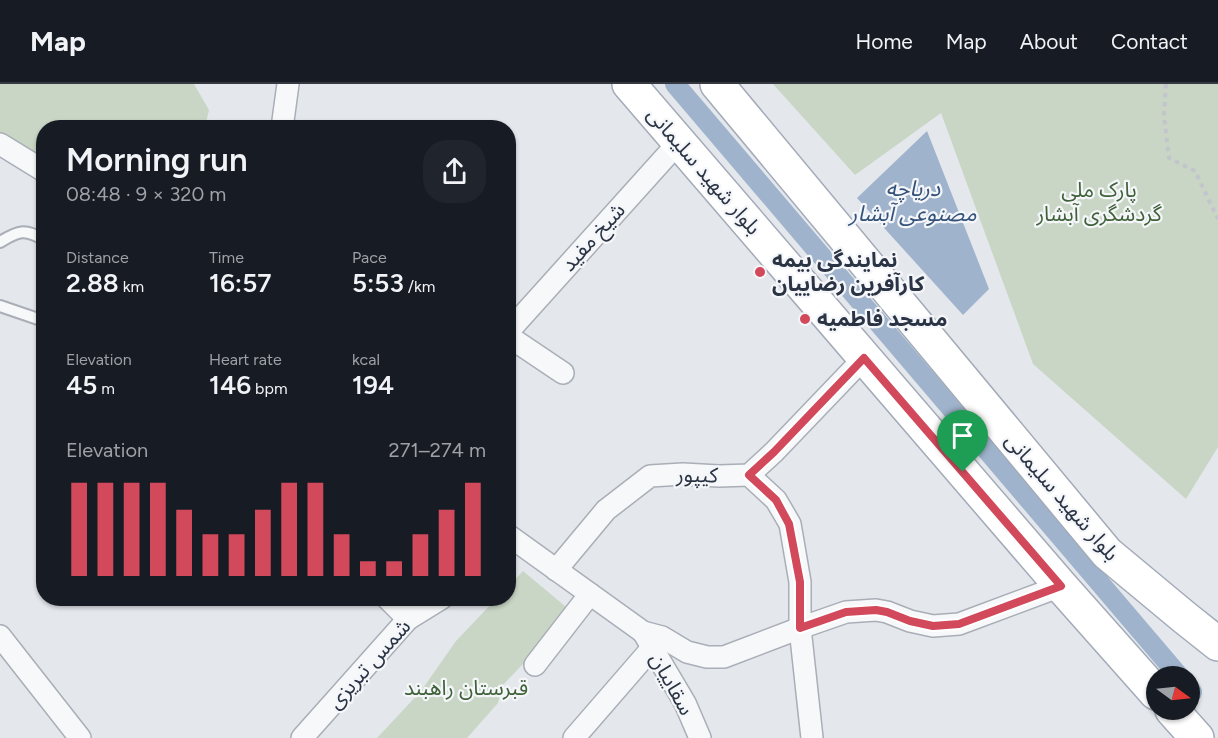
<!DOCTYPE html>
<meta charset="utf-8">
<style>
:root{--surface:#171b24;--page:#20242c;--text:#f1f3f6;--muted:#9ea1a6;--line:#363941;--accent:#d1495b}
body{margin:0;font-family:Figtree,"Noto Sans Arabic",sans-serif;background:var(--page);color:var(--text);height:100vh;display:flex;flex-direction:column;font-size:22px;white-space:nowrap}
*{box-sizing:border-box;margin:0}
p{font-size:20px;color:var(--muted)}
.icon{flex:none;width:33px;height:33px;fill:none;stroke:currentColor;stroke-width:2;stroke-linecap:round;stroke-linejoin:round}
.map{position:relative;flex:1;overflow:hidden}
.details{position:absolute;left:36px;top:36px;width:480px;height:486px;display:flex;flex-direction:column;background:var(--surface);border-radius:24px;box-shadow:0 2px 4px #0004}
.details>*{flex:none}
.needle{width:39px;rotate:105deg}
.buttons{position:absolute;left:1146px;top:582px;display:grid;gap:12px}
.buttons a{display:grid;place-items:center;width:54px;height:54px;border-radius:50%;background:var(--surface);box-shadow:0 2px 4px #0004;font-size:30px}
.pin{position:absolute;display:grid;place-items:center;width:51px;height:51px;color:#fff;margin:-62px -26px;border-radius:50% 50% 50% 0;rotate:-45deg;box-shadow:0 0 6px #0007}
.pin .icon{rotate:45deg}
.round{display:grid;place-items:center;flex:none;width:63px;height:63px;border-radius:24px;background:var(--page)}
.overview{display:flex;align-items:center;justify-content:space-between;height:102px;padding:0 30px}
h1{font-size:33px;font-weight:600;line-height:45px}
.figures{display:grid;grid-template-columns:repeat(3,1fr);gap:9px;height:102px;padding:6px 30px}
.figures div{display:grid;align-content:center}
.figures b{font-size:26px;font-weight:600}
.figures small{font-size:16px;font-weight:400}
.figures p{font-size:16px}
.chart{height:168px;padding:12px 30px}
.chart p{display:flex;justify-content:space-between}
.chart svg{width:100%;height:108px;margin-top:6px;stroke:var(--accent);stroke-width:6}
header{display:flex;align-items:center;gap:36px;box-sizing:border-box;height:84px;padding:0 30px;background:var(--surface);border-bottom:2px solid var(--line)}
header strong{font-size:28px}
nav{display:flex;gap:33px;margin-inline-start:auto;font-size:21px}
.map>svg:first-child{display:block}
</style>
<header>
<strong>Map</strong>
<nav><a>Home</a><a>Map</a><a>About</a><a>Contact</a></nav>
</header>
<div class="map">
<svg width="1218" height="654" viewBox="0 0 1218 654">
<rect width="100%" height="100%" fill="#e4e7ec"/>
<g fill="#c9d6c5">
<path d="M0,0H194L209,26L205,43L44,44L43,84L0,72Z"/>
<path d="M773,0H1218V363L1186,415L1033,280L941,29L855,91Z"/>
<path d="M523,487L572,528L502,602L498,619L467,654H377L421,607L456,557L496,515L508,514L509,502Z"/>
</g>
<path fill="#9fb4cc" d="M927,47L989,205L963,231L857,114Z"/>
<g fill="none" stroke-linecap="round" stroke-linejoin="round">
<g stroke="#9fb4cc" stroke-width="20">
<path d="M675,0L1179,592"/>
<path d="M1190,605L1192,608"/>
</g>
<defs>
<g id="service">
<path d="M0,158C18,147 25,144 44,156"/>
<path d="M0,222L44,237"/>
</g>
<g id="minor">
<path d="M282,44L288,0"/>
<path d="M0,60L44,87"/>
<path d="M508,248L678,59"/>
<path d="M508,252L563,289"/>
<path d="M749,391L776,416L790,440L800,498V544L812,654"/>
<path d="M508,451L643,548L662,553L687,568L707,573H724L800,544L846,528L876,526L887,528L910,537L933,542L959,540L1061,502"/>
<path d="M556,486L606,426L650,392L683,390L719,392L749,391L774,368L864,274"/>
<path d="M387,514L408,535"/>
<path d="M643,548L685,619L700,654"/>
<path d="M0,552L80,654"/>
<path d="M535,581L590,510"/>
<path d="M302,654L408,535L442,514"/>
<path d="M574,654L652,564"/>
</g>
<g id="primary">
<path d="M629,0L1061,502L1156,609"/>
<path d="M717,0L1107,469L1184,533L1218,560"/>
<path d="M1172,626L1197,654"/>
</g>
</defs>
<use href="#service" stroke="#a9aeb7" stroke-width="14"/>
<use href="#minor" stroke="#a9aeb7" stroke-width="24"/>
<use href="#primary" stroke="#a3abb8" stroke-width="36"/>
<path stroke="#c2c5cb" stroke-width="4" stroke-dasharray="4.5 4.5" stroke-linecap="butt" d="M1166,0L1164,32L1169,74L1195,87L1218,135"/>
<use href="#service" stroke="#f7f8fa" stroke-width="10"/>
<use href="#minor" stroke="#f7f8fa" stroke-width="21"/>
<use href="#primary" stroke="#fff" stroke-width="33"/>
</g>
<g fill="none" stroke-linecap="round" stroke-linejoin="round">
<defs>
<path id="route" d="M864,274L1061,502L959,540L933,542L910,537L887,528L876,526L846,528L800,544V498L789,440L776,416L749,391L774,368Z"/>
</defs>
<use href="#route" stroke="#fff" stroke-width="12"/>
<use href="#route" stroke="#d1495b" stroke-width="8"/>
</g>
<g fill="#d1495b" stroke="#f4f6f9" stroke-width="2">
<circle cx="760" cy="188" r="6"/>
<circle cx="805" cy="235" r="6"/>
</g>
<g text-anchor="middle" stroke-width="4.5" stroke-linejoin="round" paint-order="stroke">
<g font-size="21" fill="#2b3445" stroke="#f4f6f9">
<text transform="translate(704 87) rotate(49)" y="7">بلوار شهید سلیمانی</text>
<text transform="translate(593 153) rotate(-48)" y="7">شیخ مفید</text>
<text transform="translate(697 391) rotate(1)" y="7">کیپور</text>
<text transform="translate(1062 413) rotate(49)" y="7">بلوار شهید سلیمانی</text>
<text transform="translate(369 580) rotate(-48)" y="7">شمس تبریزی</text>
<text transform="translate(672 600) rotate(61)" y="7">سقاییان</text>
</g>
<g font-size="21" fill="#3f6138" stroke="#f4f6f9">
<text x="1099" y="113">پارک ملی<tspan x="1099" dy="24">گردشگری آبشار</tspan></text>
<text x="466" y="611">قبرستان راهبند</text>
</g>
<g font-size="21" font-weight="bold" fill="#2b3445" stroke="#f4f6f9" text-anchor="start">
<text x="772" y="183">نمایندگی بیمه<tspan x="772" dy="24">کارآفرین رضاییان</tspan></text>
<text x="817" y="242">مسجد فاطمیه</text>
</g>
<g font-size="22" font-style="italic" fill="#34527a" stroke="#f4f6f9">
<text x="913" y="112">دریاچه<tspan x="913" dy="25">مصنوعی آبشار</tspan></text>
</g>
</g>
</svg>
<div class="buttons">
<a><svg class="needle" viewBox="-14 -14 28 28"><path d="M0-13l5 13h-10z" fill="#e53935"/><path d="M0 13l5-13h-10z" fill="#9ea1a6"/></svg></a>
</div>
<div class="pin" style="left:963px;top:388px;background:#1e9e55"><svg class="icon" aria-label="arrive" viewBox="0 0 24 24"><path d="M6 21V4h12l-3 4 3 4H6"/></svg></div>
<section class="details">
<div class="overview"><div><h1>Morning run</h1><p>08:48 · 9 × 320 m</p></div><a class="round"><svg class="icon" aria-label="share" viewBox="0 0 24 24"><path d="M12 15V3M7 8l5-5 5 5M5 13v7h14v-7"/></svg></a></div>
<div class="figures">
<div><p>Distance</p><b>2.88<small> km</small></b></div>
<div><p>Time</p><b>16:57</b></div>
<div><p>Pace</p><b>5:53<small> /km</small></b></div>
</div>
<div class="figures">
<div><p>Elevation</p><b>45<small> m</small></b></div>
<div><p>Heart rate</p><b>146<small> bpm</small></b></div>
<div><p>kcal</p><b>194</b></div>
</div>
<div class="chart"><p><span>Elevation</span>271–274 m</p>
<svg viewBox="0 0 160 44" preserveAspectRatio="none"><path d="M5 44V6M15 44V6M25 44V6M35 44V6M45 44V17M55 44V27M65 44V27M75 44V17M85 44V6M95 44V6M105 44V27M115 44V38M125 44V38M135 44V27M145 44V17M155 44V6"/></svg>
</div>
</section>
</div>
